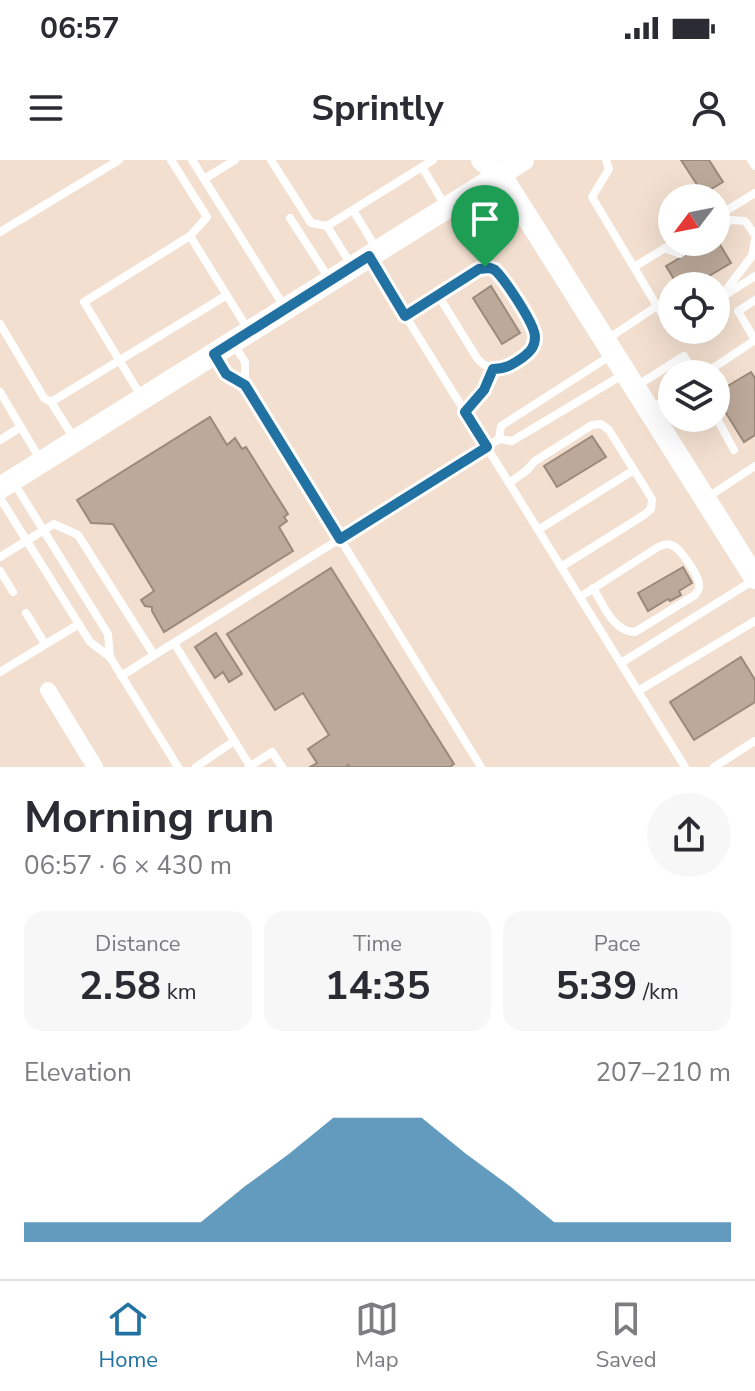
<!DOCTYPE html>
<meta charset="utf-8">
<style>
:root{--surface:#fff;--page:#f7f7f7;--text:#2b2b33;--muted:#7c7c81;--line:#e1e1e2;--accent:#2171a2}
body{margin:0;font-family:"Nunito Sans",sans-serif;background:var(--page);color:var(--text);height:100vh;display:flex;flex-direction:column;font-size:30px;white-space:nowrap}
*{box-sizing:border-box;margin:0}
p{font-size:26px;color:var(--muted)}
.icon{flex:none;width:44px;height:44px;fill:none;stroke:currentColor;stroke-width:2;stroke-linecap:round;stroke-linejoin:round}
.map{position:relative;height:607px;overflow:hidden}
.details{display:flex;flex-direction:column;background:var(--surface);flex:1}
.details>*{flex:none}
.needle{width:52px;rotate:238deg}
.controls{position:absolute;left:658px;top:24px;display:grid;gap:16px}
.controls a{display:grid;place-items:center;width:72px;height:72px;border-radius:50%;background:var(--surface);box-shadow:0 8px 32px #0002;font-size:40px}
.pin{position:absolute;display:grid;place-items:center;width:68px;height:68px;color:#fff;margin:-82px -34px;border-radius:50% 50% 50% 0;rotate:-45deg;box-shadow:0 0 8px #0007}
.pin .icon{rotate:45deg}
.round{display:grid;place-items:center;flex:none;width:84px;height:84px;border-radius:42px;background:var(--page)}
.summary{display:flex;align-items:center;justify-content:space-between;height:136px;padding:0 24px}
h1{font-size:44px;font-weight:700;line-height:60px}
.figures{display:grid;grid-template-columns:repeat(3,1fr);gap:12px;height:136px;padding:8px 24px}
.figures div{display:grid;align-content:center;border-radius:20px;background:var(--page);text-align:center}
.figures b{font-size:40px;font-weight:700}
.figures small{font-size:22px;font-weight:400}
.figures p{font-size:22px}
.chart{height:224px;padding:16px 24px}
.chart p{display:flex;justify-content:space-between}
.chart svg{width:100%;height:144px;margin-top:8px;fill:var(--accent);opacity:.7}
.status{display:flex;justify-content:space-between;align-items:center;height:56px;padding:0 40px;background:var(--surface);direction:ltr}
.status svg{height:22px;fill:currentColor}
header{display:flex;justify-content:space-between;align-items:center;height:104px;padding:0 24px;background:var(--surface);font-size:36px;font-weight:700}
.menu{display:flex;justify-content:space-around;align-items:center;height:112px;border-top:2px solid var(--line);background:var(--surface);font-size:22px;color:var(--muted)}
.menu a{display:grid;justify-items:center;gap:4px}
.menu .selected{color:var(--accent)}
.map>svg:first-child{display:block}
</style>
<div class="status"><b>06:57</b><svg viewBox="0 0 49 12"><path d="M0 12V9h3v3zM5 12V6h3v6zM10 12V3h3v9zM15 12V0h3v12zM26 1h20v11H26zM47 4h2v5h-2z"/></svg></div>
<header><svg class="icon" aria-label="menu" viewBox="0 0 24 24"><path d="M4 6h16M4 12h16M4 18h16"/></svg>Sprintly<svg class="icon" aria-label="person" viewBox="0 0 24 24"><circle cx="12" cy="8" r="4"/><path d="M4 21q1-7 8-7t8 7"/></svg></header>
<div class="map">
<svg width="755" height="607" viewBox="0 0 755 607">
<rect width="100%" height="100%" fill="#f2dfcf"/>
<g fill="#bca99a" stroke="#9b897b" stroke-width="2">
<path d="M681,0H709L723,22L703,34Z"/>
<path d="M716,78L731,103L692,126H678L666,106L707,82H716Z"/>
<path d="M491,126L520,173L502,184L473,138Z"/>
<path d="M751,212L755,218V275L744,282L716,237V233Z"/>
<path d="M210,257L227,285L235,278L242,289L246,287L288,354L284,357L287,361L279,367L293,391L164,472L152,451V447L145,446L141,440L154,431L113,364L91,363L77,340Z"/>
<path d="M592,276L606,297L557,327L544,306Z"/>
<path d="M683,407L692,423L679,431L681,435L670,441L668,439L648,451L638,433Z"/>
<path d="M331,408L454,604L450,607H349L348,605L346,607H310L317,603L308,589L329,575L303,533L275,550L227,474Z"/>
<path d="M216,473L242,514L229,522L223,512L215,518L195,487Z"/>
<path d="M741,497L755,520V542L694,580L670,542Z"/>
</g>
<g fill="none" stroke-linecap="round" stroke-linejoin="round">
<g stroke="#fff" stroke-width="8">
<path d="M171,0L207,57L190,76"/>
<path d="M192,0L285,148"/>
<path d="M271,0L311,63L327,66"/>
<path d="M606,0L609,9L592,37L657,146"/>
<path d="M751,0L755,6"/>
<path d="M422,7L446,47"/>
<path d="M204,19L235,0"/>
<path d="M353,50L377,90"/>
<path d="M716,57L755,33"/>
<path d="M290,58L330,120"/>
<path d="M716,70L731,60L745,61L755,75"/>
<path d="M0,72L119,0"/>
<path d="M665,88L680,94L698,82"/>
<path d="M369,97L685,607"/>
<path d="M352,106L327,66L433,0"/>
<path d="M634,107L675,82"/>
<path d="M727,134L755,116"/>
<path d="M719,139L752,96L755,79"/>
<path d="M755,140L738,151L755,180"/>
<path d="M405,156L479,109L490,108C504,115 537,165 535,180C534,196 507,212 492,208C485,207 481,203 477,198L438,135"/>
<path d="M0,164L44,238L51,242L75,280"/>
<path d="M606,180L657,146L672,170"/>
<path d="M234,185L245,202V225"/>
<path d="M613,194L501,266L499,279L512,281L624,214"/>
<path d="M216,197L226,214L245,225L481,607"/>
<path d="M704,214L755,180"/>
<path d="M635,227L684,196L695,214"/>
<path d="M0,232L41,301"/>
<path d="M141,236L84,142L190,76L249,171"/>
<path d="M51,242L227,135"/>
<path d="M649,250L672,235"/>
<path d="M465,252L484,230L493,209"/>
<path d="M716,257L734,290"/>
<path d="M0,280L21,267"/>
<path d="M509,323L526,311L535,301L592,265L601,264L609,270L652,339L651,349L644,355L561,407"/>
<path d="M0,338L90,482L110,497L108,474L14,323"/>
<path d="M705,339L755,306"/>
<path d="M538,370L634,310"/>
<path d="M0,397L54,364L78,375L154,495"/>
<path d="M0,411L13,432"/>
<path d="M580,437L658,387C664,385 666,383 671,385C680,387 697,414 699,423C700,429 698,430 695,435L635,472C613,472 603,444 593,428"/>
<path d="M26,453L45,484"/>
<path d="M174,483L250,606"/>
<path d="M110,497L178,607"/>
<path d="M621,503L754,420"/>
<path d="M0,512L79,464"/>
<path d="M121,516L499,279"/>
<path d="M638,531L755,461"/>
<path d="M196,607L234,581"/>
<path d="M249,607L272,592L282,607"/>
<path d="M714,607L755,581"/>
</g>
<path stroke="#fff" stroke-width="16" d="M48,530L95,607"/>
<g stroke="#fff" stroke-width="22">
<path d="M482,0L500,14L755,418"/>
<path d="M0,328L523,0"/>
</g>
</g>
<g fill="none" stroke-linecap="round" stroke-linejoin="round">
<defs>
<path id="route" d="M369,96L405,156L479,109L490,108L495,110C505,120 535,164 535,177C535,187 530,192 522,198C512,205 505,209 493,209L484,230L465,252L487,287L340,379L245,225L226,214L214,194Z"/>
</defs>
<use href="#route" stroke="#fff" stroke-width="16"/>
<use href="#route" stroke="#2171a2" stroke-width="10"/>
</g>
</svg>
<div class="controls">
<a><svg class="needle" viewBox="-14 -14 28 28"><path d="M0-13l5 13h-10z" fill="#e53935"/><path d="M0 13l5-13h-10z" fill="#7c7c81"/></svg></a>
<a><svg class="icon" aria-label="locate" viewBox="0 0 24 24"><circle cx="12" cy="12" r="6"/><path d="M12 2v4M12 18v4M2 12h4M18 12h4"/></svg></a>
<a><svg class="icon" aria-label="layers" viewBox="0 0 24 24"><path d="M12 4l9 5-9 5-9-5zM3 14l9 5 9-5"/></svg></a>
</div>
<div class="pin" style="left:485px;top:107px;background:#1e9e55"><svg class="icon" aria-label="arrive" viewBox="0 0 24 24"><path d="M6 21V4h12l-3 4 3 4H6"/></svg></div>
</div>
<section class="details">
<div class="summary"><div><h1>Morning run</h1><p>06:57 · 6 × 430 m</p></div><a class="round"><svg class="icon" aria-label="share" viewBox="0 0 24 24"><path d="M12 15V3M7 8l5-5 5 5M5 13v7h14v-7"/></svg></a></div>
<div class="figures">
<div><p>Distance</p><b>2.58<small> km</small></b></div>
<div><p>Time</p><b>14:35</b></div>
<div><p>Pace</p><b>5:39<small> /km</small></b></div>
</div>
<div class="chart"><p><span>Elevation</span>207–210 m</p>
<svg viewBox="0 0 160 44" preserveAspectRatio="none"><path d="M0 44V38L10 38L20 38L30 38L40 38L50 27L60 17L70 6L80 6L90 6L100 17L110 27L120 38L130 38L140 38L150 38L160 38V44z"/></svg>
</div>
</section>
<nav class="menu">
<a class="selected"><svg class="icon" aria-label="home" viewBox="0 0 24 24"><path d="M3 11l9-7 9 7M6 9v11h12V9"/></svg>Home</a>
<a><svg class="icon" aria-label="map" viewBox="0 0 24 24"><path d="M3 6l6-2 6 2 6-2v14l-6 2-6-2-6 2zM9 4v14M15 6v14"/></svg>Map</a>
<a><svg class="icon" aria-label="saved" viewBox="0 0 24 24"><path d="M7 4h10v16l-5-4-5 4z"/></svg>Saved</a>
</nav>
